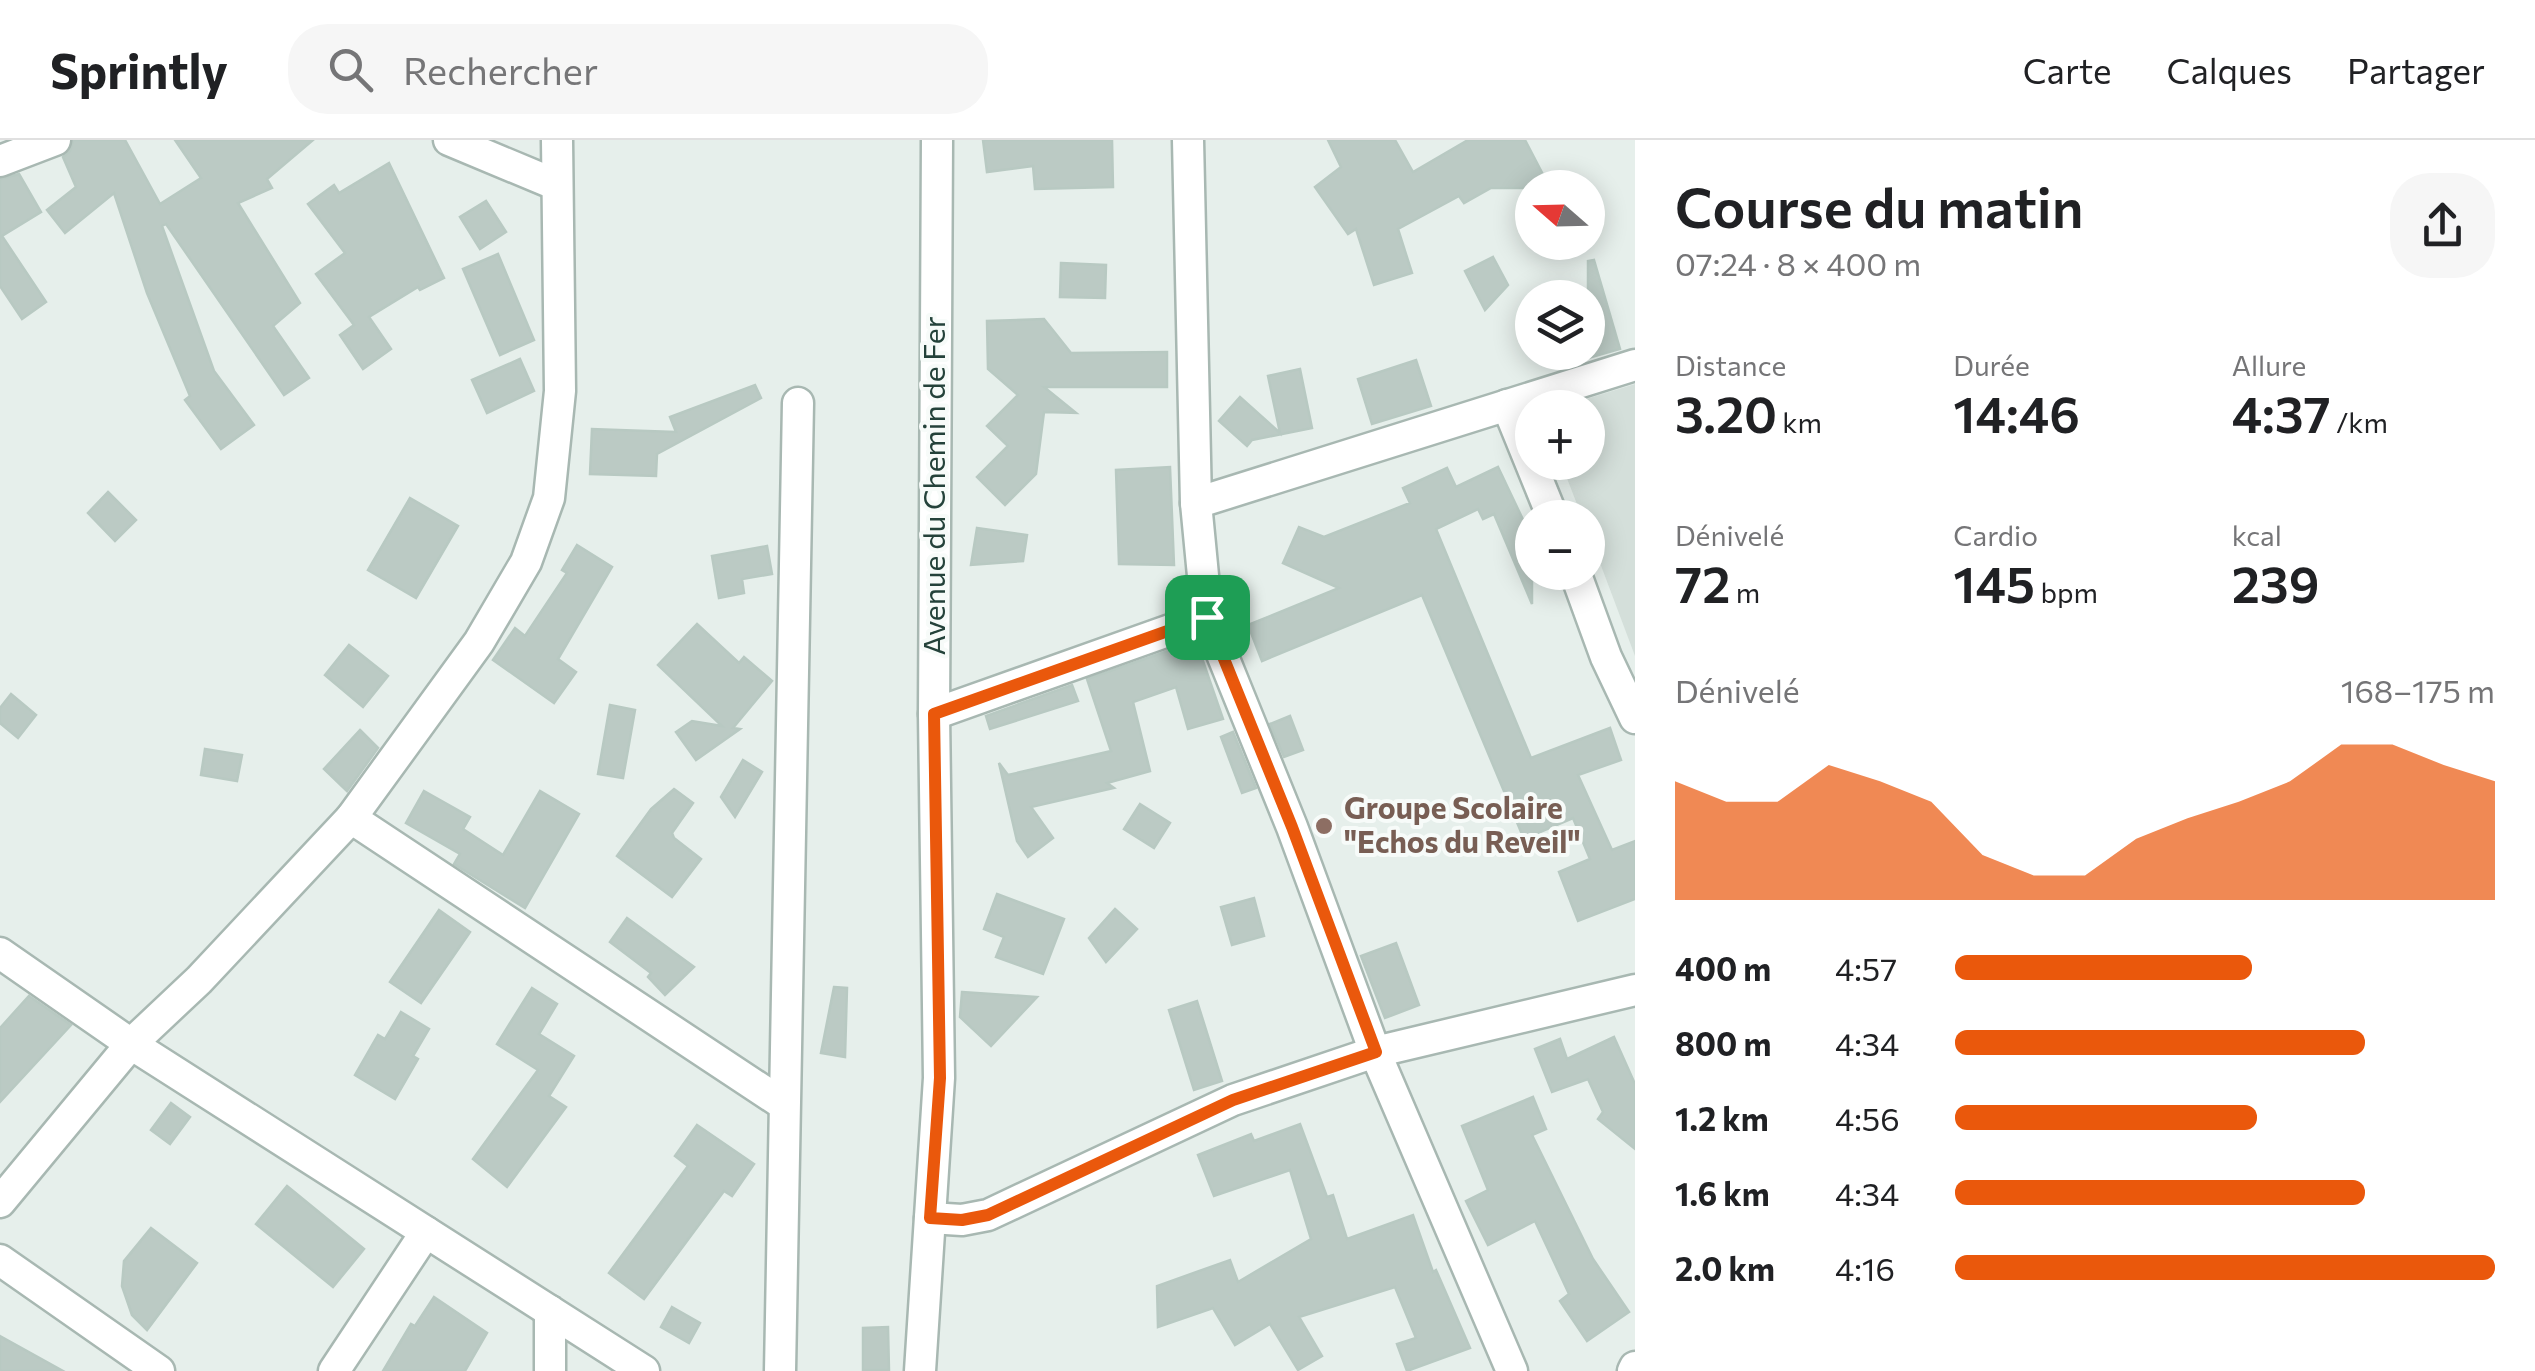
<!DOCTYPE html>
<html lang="fr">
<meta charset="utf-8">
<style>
:root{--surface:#fff;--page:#f6f6f6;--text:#202124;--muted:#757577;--line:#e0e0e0;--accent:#ea580c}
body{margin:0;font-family:Commissioner,sans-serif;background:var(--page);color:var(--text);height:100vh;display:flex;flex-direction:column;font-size:38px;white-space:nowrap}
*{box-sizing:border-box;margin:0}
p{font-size:32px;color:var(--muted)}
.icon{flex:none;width:55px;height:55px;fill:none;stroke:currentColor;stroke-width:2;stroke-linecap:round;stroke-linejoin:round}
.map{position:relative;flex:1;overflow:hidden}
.details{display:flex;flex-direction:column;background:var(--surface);width:900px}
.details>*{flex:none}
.needle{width:65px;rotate:290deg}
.buttons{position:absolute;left:1515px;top:30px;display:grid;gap:20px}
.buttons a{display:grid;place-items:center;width:90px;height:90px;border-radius:50%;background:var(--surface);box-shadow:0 5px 25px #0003;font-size:50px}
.pin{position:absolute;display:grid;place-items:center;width:85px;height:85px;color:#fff;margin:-42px;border-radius:20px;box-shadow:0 5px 15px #0006}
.round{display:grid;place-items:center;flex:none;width:105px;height:105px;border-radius:40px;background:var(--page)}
.head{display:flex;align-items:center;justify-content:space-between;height:170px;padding:0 40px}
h1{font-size:55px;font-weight:600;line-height:75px}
.metrics{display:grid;grid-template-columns:repeat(3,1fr);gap:15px;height:170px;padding:10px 40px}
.metrics div{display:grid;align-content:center}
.metrics b{font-size:50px;font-weight:600}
.metrics small{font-size:28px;font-weight:400}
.metrics p{font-size:28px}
.chart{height:280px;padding:20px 40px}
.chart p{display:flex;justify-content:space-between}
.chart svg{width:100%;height:180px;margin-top:10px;fill:var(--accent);opacity:.7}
ul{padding:0 40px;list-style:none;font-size:32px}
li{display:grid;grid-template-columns:160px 120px 1fr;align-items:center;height:75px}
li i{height:25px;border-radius:12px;background:var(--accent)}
header{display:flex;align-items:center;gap:60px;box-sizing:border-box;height:140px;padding:0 50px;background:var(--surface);border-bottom:2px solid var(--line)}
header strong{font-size:48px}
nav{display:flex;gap:55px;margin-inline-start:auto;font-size:35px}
.search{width:700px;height:90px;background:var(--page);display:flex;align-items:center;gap:25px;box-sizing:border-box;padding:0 35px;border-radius:40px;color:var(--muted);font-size:38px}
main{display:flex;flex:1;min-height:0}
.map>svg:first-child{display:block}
</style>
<header>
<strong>Sprintly</strong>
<div class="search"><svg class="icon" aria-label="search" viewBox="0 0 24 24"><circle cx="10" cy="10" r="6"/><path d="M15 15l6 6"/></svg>Rechercher</div>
<nav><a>Carte</a><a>Calques</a><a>Partager</a></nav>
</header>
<main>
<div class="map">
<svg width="1635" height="1231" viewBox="0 0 1635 1231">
<rect width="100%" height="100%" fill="#e6efeb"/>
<path fill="#d4dfda" d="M1635,244V516L1588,391V378L1582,377L1561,323L1588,322V268L1560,267Z"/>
<g fill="#bbcac4" stroke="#b8c9c2" stroke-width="2.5">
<path d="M73,0H125L160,64L201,38L175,0H313L267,39L272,48L238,63L300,163L273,186L309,238L284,255L166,84L162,86L214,231L254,285L221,309L185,260L190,256L147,153L114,53L65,93L47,70L76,47L63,17L70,11Z"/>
<path d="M983,0H1112L1113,47L1035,49L1033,26L987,32Z"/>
<path d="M1328,0H1395L1413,32L1468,0H1525L1550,48H1491L1464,63L1459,56L1398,89L1412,133L1374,145L1356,89L1348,94L1315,47L1341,27Z"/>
<path d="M389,23L444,138L420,150L418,147L369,177L391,209L363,229L340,195L354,185L316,134L345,113L308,64L334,45L339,53Z"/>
<path d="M19,34L41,72L2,96L46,162L22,179L0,146V39Z"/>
<path d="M486,61L506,92L480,109L460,77Z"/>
<path d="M498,114L534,200L500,215L463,129Z"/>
<path d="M1493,117L1508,145L1485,170L1465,131Z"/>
<path d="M1594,120L1620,209L1588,218V121Z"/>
<path d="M1061,123L1106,125L1105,158L1060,157Z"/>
<path d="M1044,179L1071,213L1167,212V247H1044L1076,273L1044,272L1036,334L1005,365L977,337L1008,306L987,286L1018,255L988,229L987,181Z"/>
<path d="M520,219L534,251L487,273L472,240Z"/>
<path d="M1416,220L1431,266L1372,284L1358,239Z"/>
<path d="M1300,229L1312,288L1252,300L1247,306L1219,281L1240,257L1280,293L1268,236Z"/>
<path d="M755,245L761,258L657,314L656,336L590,334L592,289L676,292L670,277Z"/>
<path d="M1170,327L1174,425L1119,424L1116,330Z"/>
<path d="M1498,327L1526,386L1532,383V464L1494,374L1483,379L1478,369L1436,389L1531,618L1610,588L1621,620L1578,635L1612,710L1635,701V759L1578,781L1559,732L1590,719L1573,678L1524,699L1422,455L1262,521L1248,485L1339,448L1283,423L1299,387L1324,397L1410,363L1403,348L1447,328L1456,347Z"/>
<path d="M108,352L136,380L115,401L88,373Z"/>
<path d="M410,358L458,386L416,458L368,430Z"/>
<path d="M977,388L1027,395L1023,421L971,425Z"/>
<path d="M577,405L612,427L558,519L576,532L554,563L493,520L515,488L525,496L567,433L562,430Z"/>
<path d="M767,406L772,434L742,439L744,453L719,458L712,416Z"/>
<path d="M697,484L739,523L744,517L772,541L733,588L740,589L696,620L676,592L692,581L722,586L658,525Z"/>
<path d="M1196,501L1223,579L1188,589L1176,547L1133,562L1150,631L1107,643L1114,648L1031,667L1053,698L1028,717L1017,701L999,623L1008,635L1111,611L1087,539Z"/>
<path d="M349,505L388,536L363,567L325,535Z"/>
<path d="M1072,545L1078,561L990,589L986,576Z"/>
<path d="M11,554L36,575L18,598L0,583V568Z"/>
<path d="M610,565L635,570L623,638L598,634Z"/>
<path d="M1290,576L1303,610L1284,617L1270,584Z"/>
<path d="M360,590L378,608L347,651L324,629Z"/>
<path d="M1233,592L1256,648L1242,653L1221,597Z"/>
<path d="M205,609L242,615L237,641L201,635Z"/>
<path d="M743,620L762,632L735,677L721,657Z"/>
<path d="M674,649L693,663L672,693L674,698L701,719L672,757L617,716L651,669Z"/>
<path d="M424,651L470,677L463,689L503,715L540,651L579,674L525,768L454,724L460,714L406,683Z"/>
<path d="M1140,664L1170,683L1154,708L1124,689Z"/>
<path d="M997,754L1064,779L1043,834L996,817L1004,797L984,789Z"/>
<path d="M1254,758L1264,796L1232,805L1221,767Z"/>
<path d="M1115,769L1137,789L1106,822L1089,798Z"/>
<path d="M439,770L470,792L421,863L390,842Z"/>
<path d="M627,778L694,827L665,855L648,837L651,833L610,802Z"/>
<path d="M1396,803L1419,865L1385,878L1361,816Z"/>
<path d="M834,847L847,848L845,917L821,913Z"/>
<path d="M532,848L557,864L539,894L574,916L549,956L566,967L507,1047L473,1019L538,930L497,904Z"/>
<path d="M962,852L1037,857L991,906L960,877Z"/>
<path d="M29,856L71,885L0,962V888Z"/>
<path d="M1197,861L1222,941L1194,950L1169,870Z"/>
<path d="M401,872L429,889L413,916L418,919L395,959L355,935L378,895L385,899Z"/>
<path d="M1614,897L1635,944V1009L1598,979L1603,972L1588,939L1552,952L1535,909L1560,899L1567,919Z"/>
<path d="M1533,957L1546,989L1532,995L1593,1119L1629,1172L1587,1201L1560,1161L1569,1154L1535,1081L1488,1105L1466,1061L1488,1050L1462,986Z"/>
<path d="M171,963L190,977L170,1004L151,990Z"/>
<path d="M1300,984L1327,1057L1333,1055L1347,1099L1413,1075L1433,1132L1436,1130L1470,1208L1407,1231L1397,1204L1416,1198L1395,1147L1299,1177L1322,1216L1298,1230L1270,1184L1235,1205L1213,1168L1158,1187L1157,1146L1230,1120L1238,1142L1311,1099L1290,1030L1214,1056L1198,1015L1251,994L1254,1001Z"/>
<path d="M697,985L754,1024L732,1056L724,1051L644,1159L609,1133L688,1026L675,1016Z"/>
<path d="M287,1046L364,1109L333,1147L256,1084Z"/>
<path d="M151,1088L197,1123L147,1190L132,1175L122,1146L124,1121Z"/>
<path d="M434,1157L487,1193L465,1231H383L411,1184L415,1186Z"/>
<path d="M672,1167L700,1183L689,1203L661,1187Z"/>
<path d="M888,1187L889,1230H863V1188Z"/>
<path d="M0,1196L63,1231H0Z"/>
</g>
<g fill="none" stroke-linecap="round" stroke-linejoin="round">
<defs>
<g id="minor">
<path d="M449,0L557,45"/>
<path d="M1188,0L1196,363L1207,477L1292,687L1375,912L1512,1231"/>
<path d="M0,21L55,0"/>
<path d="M1507,265L1553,378"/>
<path d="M1196,363L1635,225"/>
<path d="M1575,432L1606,517L1635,578"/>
<path d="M934,574L1207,477"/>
<path d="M351,678L783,964"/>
<path d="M0,813L131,904L644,1231"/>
<path d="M0,1062L131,904L199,840L351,678L479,502L526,422L549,358L560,251L557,0"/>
<path d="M930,1078L962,1080L988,1075L1233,960L1375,912L1635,850"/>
<path d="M0,1120L159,1231"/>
<path d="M334,1231L426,1092"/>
<path d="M550,1231V1171"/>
<path d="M780,1231L798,263"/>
<path d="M920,1231L939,938L934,574L937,0"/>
<path d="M1633,1231L1635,1227"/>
</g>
</defs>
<use href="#minor" stroke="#a8b8b2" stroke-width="35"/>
<use href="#minor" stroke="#fff" stroke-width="30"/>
</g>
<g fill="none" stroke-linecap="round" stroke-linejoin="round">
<defs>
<path id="route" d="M1207,477L1292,687L1376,912L1233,960L988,1075L962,1080L930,1078L940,938L934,574Z"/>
</defs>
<use href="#route" stroke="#fff" stroke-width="20"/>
<use href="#route" stroke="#ea580c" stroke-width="12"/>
</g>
<circle fill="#8d6e63" stroke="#f7fbf9" stroke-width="4" cx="1324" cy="686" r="10"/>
<g text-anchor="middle" stroke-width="8" stroke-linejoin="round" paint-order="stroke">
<g font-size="30" fill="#24423a" stroke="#f7fbf9">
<text transform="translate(935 346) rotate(-90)" y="10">Avenue du Chemin de Fer</text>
</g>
<g font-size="30" font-weight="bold" fill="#785e54" stroke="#f7fbf9" text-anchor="start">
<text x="1344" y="679">Groupe Scolaire<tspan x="1344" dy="34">"Echos du Reveil"</tspan></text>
</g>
</g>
</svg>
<div class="buttons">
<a><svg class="needle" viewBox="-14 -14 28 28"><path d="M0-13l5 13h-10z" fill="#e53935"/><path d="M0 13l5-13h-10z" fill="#757577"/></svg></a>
<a><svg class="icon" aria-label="layers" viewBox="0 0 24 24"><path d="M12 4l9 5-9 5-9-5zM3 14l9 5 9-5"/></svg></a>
<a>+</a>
<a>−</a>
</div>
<div class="pin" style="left:1207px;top:477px;background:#1e9e55"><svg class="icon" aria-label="arrive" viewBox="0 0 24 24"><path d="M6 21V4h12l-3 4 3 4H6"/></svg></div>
</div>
<section class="details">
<div class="head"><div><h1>Course du matin</h1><p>07:24 · 8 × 400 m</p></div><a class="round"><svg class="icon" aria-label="share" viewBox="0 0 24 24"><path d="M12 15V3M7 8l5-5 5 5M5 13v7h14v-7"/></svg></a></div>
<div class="metrics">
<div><p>Distance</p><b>3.20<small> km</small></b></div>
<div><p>Durée</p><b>14:46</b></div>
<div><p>Allure</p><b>4:37<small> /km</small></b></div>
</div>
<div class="metrics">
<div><p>Dénivelé</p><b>72<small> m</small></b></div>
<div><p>Cardio</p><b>145<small> bpm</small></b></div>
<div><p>kcal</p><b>239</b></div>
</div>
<div class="chart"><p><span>Dénivelé</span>168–175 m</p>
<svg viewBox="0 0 160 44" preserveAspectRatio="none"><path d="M0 44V15L10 20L20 20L30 11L40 15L50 20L60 33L70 38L80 38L90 29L100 24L110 20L120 15L130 6L140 6L150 11L160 15V44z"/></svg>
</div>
<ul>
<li><b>400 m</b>4:57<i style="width:55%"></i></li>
<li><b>800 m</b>4:34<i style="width:76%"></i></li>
<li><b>1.2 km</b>4:56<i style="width:56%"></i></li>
<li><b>1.6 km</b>4:34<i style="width:76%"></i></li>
<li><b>2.0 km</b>4:16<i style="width:100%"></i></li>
</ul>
</section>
</main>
